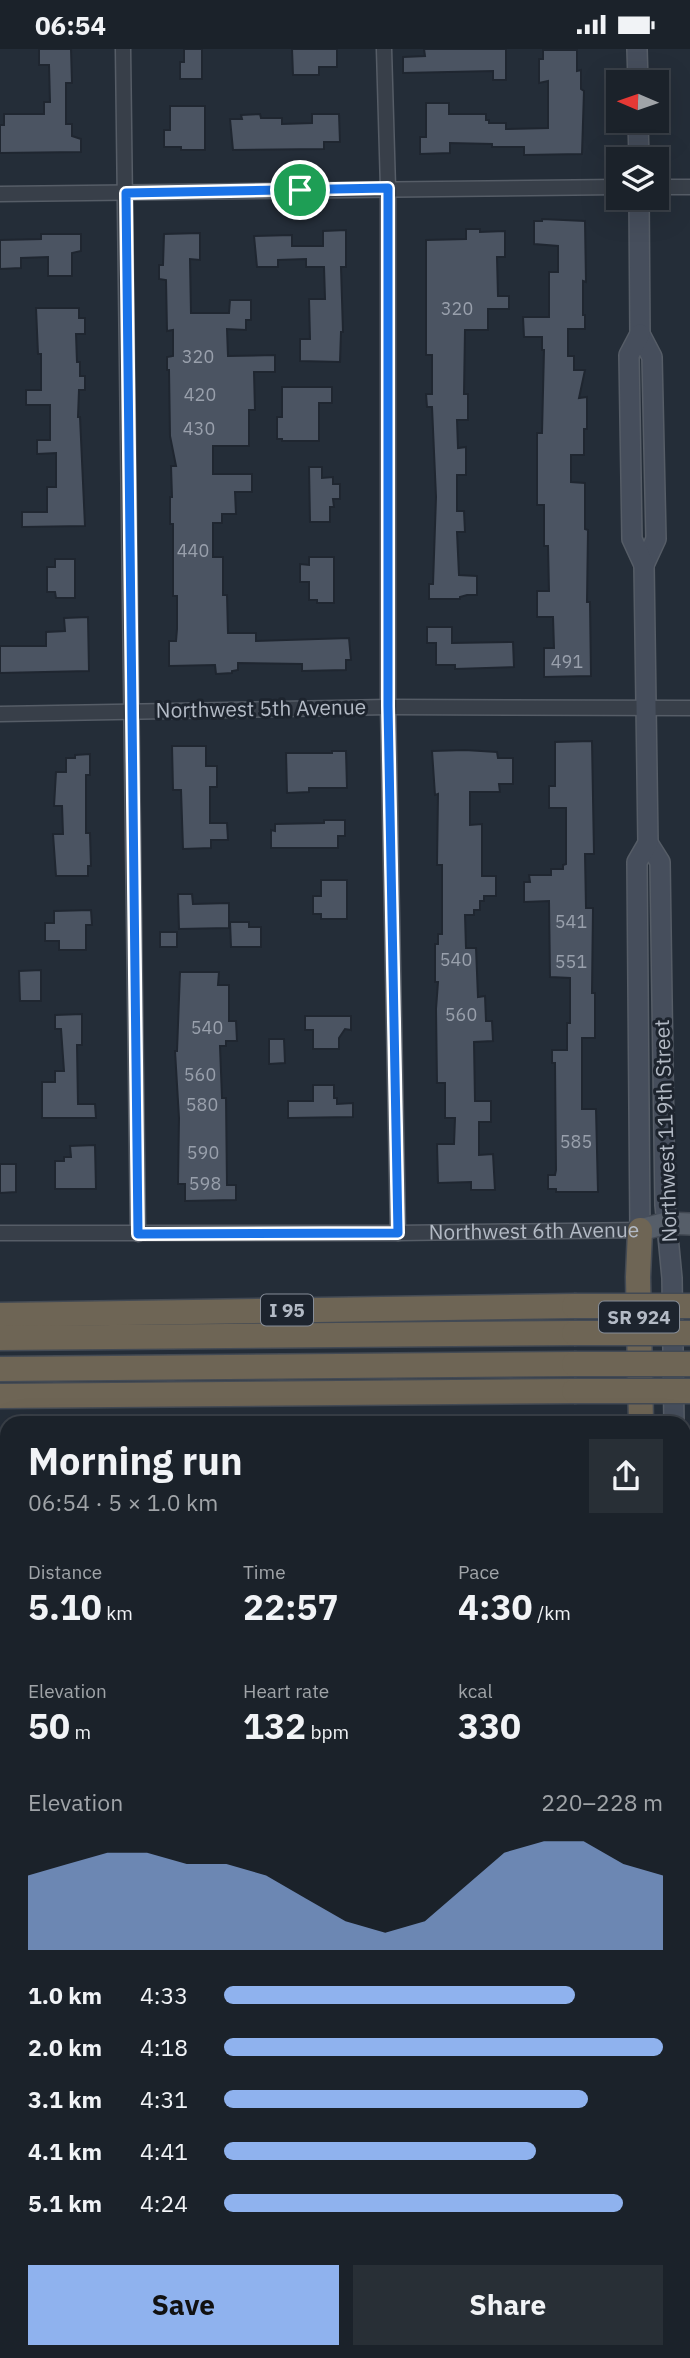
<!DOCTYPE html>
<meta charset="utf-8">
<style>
:root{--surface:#1b222a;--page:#282f36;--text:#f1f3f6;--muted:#a0a4a8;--line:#393f47;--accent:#8fb2ee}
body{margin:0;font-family:"IBM Plex Sans",sans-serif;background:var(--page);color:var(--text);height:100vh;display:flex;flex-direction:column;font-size:26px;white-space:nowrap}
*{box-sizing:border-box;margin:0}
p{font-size:23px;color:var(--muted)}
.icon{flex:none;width:38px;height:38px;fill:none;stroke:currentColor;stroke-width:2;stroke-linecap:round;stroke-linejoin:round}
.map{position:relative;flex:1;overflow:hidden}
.sheet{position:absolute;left:0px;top:1367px;width:691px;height:943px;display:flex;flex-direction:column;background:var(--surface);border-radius:21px 21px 0 0;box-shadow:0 7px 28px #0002,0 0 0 2px var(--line)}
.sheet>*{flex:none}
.needle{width:46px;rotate:272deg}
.buttons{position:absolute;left:606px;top:21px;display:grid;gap:14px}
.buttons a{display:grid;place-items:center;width:63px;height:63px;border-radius:0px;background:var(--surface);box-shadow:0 7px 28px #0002,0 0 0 2px var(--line);font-size:35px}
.pin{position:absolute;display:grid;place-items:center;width:60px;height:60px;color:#fff;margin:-30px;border:4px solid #fff;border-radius:50%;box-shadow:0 2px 7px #0007}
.round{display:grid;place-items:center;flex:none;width:74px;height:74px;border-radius:0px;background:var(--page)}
.headline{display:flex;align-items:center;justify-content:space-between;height:119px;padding:0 28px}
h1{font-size:38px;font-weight:700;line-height:52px}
.stats{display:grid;grid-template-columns:repeat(3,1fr);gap:10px;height:119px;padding:7px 28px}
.stats div{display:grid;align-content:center}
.stats b{font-size:35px;font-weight:700}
.stats small{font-size:19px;font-weight:400}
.stats p{font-size:19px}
.chart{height:196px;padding:14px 28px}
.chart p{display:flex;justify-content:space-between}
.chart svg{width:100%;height:126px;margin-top:7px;fill:var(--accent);opacity:.7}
.cta{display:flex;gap:14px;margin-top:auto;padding:14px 28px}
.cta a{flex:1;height:80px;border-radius:0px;background:var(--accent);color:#111;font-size:28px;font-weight:700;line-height:80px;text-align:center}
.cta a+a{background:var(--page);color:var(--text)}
ul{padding:0 28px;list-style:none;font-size:23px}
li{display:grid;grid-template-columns:112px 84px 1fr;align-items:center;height:52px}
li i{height:18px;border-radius:9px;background:var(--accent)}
.status{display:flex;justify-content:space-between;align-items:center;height:49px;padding:0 35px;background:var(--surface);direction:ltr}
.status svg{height:19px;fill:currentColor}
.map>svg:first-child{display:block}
</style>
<div class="status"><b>06:54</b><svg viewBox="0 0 49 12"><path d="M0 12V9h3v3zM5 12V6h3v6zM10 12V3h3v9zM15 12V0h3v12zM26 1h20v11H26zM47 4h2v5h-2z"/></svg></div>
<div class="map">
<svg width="690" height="2309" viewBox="0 0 690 2309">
<rect width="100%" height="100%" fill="#242d38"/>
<g fill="#4b5462" stroke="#1f2630" stroke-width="2">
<path d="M39,0H71L72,34H66V75H72V87L81,90V103L0,104V76H4V65H44V53H50L49,16H39Z"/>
<path d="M184,0H202V30H180V13H184Z"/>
<path d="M292,0H337V18H319V26H293Z"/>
<path d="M424,0H506V31H493V22L403,24V8L425,7Z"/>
<path d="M543,1H577V22L581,21V40L584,42L582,105L524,106V98H492V95L450,94V104L420,105V88H426V54H449V65H486V71H489V74H506V80L548,79V32L539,34V10H543Z"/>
<path d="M170,57H205V101H181V98H164V81H170Z"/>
<path d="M260,65L261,69H282V75L312,74V65H339L340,93H324V100L233,101L230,70H242L241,66Z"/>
<path d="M542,170L585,172L586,233L583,232V266H585V280H568V307H574V321H585L579,349L587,348V380H584V406H571V433L585,434V480L588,481L587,553H590L591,627L544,628V599H554L553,568H537V542H549L548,497H544V456H537V384H542L544,301H542V288H524L523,268H549V223H558V197L534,195V172H542Z"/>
<path d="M466,180H480V183L505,182V208H497L498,247H509V260H488V281H465L464,345H468V371H457L458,399L466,398V426H457V462H464L465,483H457L459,526L477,527V546H467L460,548V550H429V535H433L436,448L432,358H427L426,345H432V306H426V191L466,190Z"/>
<path d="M346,181V218H341L343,283H341L340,313L300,312V290H310L309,250H325L324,218H306V210L278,211V218H257L254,187L292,186V197H323V182Z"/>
<path d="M200,184V211L190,210L191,264H229L230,251H251V271H246V281L227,280L228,307L275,306V323H254L255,361H249V397H213V425H252V443H235L236,465H222V474H213V508H223V546H227L228,584H256V592L349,589L351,611H346V621L302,622V615L238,614V621L232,622V624L216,625L215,616L169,617V592H176L177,580V547H173V475H170V448H172L171,417H176L170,387L169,321H167V308L173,307V281L167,282L166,231L159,230V216H163L164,185Z"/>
<path d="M41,185H81V202L72,204V227H48V208L21,209V219L0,220V191L41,190Z"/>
<path d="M36,259H79V269H85V285H76L77,313H80V327H85V341H79L78,368H80L85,477L22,478V463H47V438H56V404L37,405V391H50V356H26V341H41V305H38Z"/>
<path d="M282,338H332V354H319V392H282V390H277V368H282Z"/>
<path d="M309,418H322V429L333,428V435H340V450H333L334,458H330V473H310Z"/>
<path d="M309,508H334V554H317V551H309V533H300V515L309,516Z"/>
<path d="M55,510H75V549H56L55,543H47V518H55Z"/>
<path d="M88,568L89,622L0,624V597H46V583L65,582L64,569Z"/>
<path d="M427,578H452V594L513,593L514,618L455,620V616H436V594H427Z"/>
<path d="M592,692L594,805H585L586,859H593L592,944H595V989H582V1060H596L598,1143H556V1140H548V1126H555L556,1121L555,1014H552V1001H567V974H570V929L550,928L549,852L524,853V833H530L529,826H551V820H563V816L566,815V759H549V737H555V693Z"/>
<path d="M172,697H206V717H217V738H210V774H227L228,791H211V799L183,800L181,741H173Z"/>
<path d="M465,701L497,703L498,709H513V735H499L500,743H470V776L482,775V827H496V847H484V852H480V861H474V866H465L466,899H476L478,948L485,947L486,972H492L493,992L474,993L475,1052H491V1073H479V1106L493,1105L495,1141H471V1133L438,1134L437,1095H454L455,1069H445V1034H437L436,960L438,933H435V895H438V885H442V816H437L438,745L435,746L432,702Z"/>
<path d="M332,702H346L347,739H309V743L287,744L286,704H332Z"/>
<path d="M90,705V726H86V784H90L91,817H88V827H56L53,785H63L62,757H54L56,723H66V709H75V706Z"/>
<path d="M324,771H345V787H338V799H271V781L275,782V775L324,774Z"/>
<path d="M321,831H347V870H321V865H313V847H321Z"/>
<path d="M178,845H192L193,855L229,854V879L179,880Z"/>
<path d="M91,861L92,876H86V901H59V892H45V874H54V862Z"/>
<path d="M230,873H249V878H261V898H231Z"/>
<rect x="160" y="883" width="17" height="15"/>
<path d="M41,921V952H20L19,922Z"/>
<path d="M180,923H219L218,936H229V972H236L237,992H226V997H220L222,1049H226L227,1136H236V1151L185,1152V1135H178L179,1069L175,1002H177Z"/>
<path d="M82,965V996H77L78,1055H95L96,1069H42V1033H55V1022H64L61,980H55V966Z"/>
<path d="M305,967H351V981L345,980L339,989V1000H313V981H305Z"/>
<path d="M269,990H284L285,1014L269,1015Z"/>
<path d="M313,1036H334V1049H337V1055L353,1054V1068L288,1069V1052H313Z"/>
<path d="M95,1096L96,1140H55V1112H64V1108H71L70,1097Z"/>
<path d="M0,1115H16V1143L0,1144Z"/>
</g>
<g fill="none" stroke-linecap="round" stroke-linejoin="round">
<defs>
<g id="street">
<path d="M123,0L138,1185"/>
<path d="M384,0L388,139V658L398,1184"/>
<path d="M656,138H690"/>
<path d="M0,145L618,138"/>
<path d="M0,665L388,658L690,659"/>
<path id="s1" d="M0,1184H398L640,1181"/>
<path d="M0,2225H7"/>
<path d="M152,2303L153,2309"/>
<path d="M410,2303V2309"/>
</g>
<g id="secondary">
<path d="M637,0L638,33"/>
<path d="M638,72L639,110"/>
<path d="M639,149L640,285L652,308L656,490L644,516"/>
<path d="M648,794L660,813L665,1156L672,1229L674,1374"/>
<path d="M640,1181L637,813L648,794L644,516L632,490L629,306L640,285"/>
</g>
<g id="primary">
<path d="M640,1181L667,1174L690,1175"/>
<path d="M684,1683H690"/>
<path d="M0,1688H7"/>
<path d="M684,1719H690"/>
<path d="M0,1727H7"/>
</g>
<g id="highway">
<path d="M640,1181L638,1228L641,1374"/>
<path d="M0,1266L574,1257"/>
<path d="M0,1289L574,1284"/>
<path d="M0,1320L574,1315"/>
<path d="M0,1347L574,1342"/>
<path d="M684,1411L690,1413"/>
<path d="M684,1900L689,2309"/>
<path d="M648,2303V2309"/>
</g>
</defs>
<use href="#street" stroke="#565d67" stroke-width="17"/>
<use href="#secondary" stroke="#565d67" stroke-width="22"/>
<use href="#primary" stroke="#414852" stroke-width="24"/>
<use href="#highway" stroke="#434a54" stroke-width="27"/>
<use href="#street" stroke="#383f49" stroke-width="14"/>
<use href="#secondary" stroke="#464e5c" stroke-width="19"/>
<use href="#primary" stroke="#565e69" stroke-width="21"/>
<use href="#highway" stroke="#6e6555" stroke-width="24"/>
<defs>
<g id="highway-bridge">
<path d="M574,1257H690"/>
<path d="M574,1284H690"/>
<path d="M574,1315H690"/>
<path d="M574,1342H690"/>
</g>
</defs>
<use href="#highway-bridge" stroke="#434a54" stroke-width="27" stroke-linecap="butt"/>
<use href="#highway-bridge" stroke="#6e6555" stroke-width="24"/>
</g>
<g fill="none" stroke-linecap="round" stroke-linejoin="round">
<defs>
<path id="route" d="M388,139V657L398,1184L138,1185L126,144Z"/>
</defs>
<use href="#route" stroke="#fff" stroke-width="14"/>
<use href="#route" stroke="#1a73e8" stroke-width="9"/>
</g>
<g text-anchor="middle" stroke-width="6" stroke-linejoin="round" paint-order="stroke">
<g font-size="18" fill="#99a0ac">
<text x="457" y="266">320</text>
<text x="198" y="314">320</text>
<text x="200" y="352">420</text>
<text x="199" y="386">430</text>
<text x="193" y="508">440</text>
<text x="567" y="619">491</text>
<text x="571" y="879">541</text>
<text x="456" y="917">540</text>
<text x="571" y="919">551</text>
<text x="461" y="972">560</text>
<text x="207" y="985">540</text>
<text x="200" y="1032">560</text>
<text x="202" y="1062">580</text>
<text x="576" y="1099">585</text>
<text x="203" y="1110">590</text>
<text x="205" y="1141">598</text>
</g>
<g fill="#1d242e" stroke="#868d98" stroke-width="2">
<rect x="261" y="1245.5" width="52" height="31" rx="5"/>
<rect x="599" y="1252.5" width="80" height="31" rx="5"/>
</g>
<g font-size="19" font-weight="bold" fill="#b3bac5">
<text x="287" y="1268">I 95</text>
<text x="639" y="1275">SR 924</text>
</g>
<g font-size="21" fill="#b3bac5" stroke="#1d242e">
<text transform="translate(261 660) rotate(-1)" y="7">Northwest 5th Avenue</text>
<text transform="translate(666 1082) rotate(-92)" y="7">Northwest 119th Street</text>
<text dy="7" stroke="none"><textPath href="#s1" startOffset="534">Northwest 6th Avenue</textPath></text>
</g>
</g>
</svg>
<div class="buttons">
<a><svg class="needle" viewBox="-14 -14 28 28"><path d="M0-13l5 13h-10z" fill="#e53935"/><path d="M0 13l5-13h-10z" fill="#a0a4a8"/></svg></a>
<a><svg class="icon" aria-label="layers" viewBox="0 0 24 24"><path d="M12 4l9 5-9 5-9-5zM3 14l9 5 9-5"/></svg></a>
</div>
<div class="pin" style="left:300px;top:141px;background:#1e9e55"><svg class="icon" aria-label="arrive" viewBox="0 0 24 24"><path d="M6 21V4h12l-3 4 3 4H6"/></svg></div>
<section class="sheet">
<div class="headline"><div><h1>Morning run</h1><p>06:54 · 5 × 1.0 km</p></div><a class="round"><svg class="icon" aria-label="share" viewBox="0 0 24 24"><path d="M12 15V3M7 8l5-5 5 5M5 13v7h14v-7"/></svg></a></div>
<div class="stats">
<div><p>Distance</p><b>5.10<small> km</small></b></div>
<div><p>Time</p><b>22:57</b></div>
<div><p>Pace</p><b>4:30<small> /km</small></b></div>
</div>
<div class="stats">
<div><p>Elevation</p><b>50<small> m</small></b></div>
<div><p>Heart rate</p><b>132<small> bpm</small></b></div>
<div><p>kcal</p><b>330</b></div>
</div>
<div class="chart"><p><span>Elevation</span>220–228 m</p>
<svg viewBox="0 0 160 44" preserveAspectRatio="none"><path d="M0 44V18L10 14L20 10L30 10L40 14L50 14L60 18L70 26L80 34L90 38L100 34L110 22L120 10L130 6L140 6L150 14L160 18V44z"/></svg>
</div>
<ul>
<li><b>1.0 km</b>4:33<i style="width:80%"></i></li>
<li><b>2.0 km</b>4:18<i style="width:100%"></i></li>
<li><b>3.1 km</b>4:31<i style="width:83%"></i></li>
<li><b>4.1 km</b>4:41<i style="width:71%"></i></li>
<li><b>5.1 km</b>4:24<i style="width:91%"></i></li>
</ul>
<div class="cta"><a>Save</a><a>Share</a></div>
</section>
</div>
